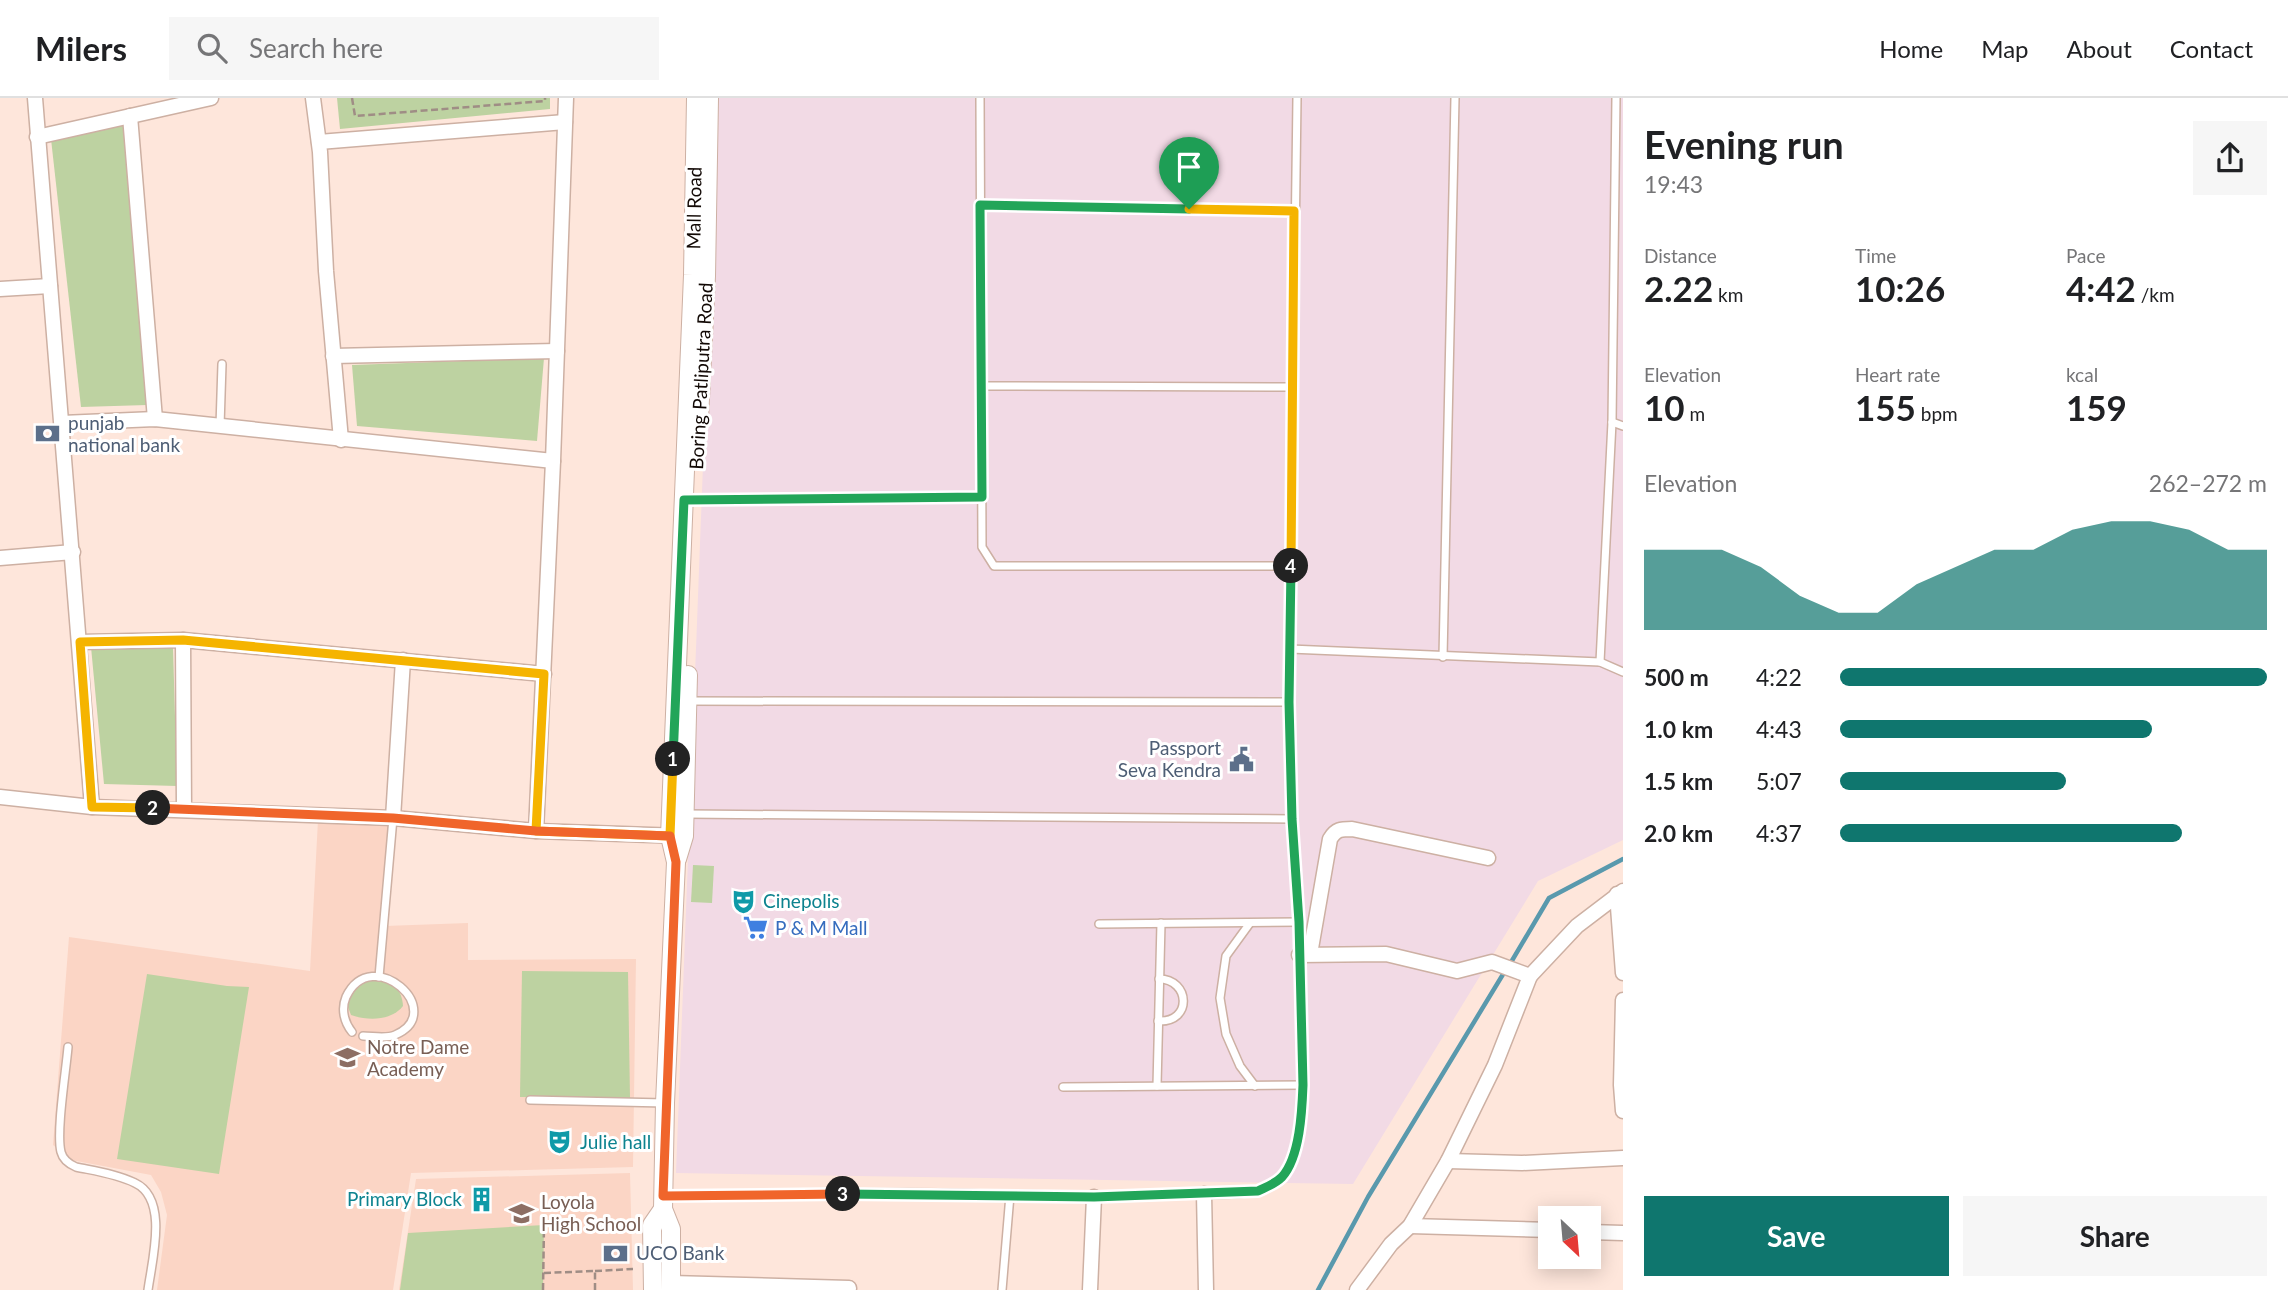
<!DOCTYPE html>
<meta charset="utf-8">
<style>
:root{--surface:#fff;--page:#f6f6f6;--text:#202124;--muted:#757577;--line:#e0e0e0;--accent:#0f766e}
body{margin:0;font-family:Lato,sans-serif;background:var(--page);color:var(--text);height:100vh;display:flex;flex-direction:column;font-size:26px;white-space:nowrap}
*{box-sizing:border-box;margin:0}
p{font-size:23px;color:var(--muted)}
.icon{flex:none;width:38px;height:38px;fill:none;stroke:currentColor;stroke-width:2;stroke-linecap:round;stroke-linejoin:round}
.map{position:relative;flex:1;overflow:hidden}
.details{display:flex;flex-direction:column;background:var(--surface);width:665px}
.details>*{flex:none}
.needle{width:46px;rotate:154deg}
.controls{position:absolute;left:1538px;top:1108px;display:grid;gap:14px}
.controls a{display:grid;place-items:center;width:63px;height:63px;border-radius:0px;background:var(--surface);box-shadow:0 4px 18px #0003;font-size:35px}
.pin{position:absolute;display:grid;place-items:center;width:60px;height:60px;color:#fff;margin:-72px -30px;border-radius:50% 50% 50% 0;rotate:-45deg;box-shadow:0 0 7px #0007}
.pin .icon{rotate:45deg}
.km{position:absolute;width:35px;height:35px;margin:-18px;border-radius:50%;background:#222;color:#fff;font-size:19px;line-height:35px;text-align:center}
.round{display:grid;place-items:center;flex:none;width:74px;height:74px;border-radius:0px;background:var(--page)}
.summary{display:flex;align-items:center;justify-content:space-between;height:119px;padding:0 21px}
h1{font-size:38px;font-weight:700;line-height:52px}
.metrics{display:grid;grid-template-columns:repeat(3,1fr);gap:10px;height:119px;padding:7px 21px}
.metrics div{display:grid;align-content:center}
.metrics b{font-size:35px;font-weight:700}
.metrics small{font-size:19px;font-weight:400}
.metrics p{font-size:19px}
.chart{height:196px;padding:14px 21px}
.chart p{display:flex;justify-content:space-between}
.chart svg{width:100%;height:126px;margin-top:7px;fill:var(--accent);opacity:.7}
.cta{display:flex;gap:14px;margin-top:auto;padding:14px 21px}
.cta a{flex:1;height:80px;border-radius:0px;background:var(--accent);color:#fff;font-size:28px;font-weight:700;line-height:80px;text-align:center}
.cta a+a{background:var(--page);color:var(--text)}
ul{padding:0 21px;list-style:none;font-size:23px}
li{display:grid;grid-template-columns:112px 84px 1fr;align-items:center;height:52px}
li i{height:18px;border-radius:9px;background:var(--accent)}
header{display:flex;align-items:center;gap:42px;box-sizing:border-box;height:98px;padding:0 35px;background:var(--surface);border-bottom:2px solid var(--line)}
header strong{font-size:33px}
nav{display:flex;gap:38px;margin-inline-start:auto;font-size:24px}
.search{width:490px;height:63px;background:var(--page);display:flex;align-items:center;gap:18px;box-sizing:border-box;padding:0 24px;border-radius:0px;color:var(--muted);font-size:26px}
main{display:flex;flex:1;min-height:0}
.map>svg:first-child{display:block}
</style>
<header>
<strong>Milers</strong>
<div class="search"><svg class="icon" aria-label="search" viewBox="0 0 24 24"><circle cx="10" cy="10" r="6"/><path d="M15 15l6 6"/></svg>Search here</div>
<nav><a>Home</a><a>Map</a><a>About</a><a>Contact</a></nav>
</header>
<main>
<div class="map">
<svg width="1623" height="1192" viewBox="0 0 1623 1192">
<rect width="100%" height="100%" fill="#fee6db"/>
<g fill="#fbd5c5">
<path d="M318,722L392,727L385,828L468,825V862L636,861L633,1069L411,1075L393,1192H157L167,1117L161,1094L151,1077L71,1062L53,1047L69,839L310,873Z"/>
<path d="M630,1075L633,1192H399L416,1081Z"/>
</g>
<path fill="#f2dae5" d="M717,0H1623V742L1538,783L1353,1086L676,1075Z"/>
<g fill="#bdd2a1">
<path d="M337,0H550V11L340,31Z"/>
<path d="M126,24L147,307L81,309L51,41Z"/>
<path d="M544,260L537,343L357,328L352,267Z"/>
<path d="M91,549H173L177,688L104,686Z"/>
<path d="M693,767L714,768L712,805L691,804Z"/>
<path d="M522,873L628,874L630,1000L520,999Z"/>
<path d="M147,876L227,888L249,889L219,1076L117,1061Z"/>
<path d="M378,882C394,885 402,892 403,908C391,923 368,923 351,917L348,909L349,897L366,883Z"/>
<path d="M544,1127L543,1192H400L408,1135Z"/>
</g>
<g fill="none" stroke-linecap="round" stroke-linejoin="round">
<g stroke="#5999ad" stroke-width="4.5">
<path d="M1510,866L1549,800L1623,761"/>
<path d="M1318,1192L1368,1099L1505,873"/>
</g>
<defs>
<g id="service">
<path d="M980,0L982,449L994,468H1291"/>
<path d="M980,107L1294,113"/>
<path d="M981,288L1293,289"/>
<path d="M1612,324L1623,328"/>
<path d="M220,328L222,266"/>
<path d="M685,403L982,399"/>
<path d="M1290,551L1600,564L1623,574"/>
<path d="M1443,559L1455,0"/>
<path d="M1600,564L1612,324L1616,0"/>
<path d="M688,603L1289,604"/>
<path d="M687,716L1292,721"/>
<path d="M1250,825L1226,858L1220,900L1226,936L1240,968L1255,988"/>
<path d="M1099,826L1299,824"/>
<path d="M379,879L393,720"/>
<path d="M1158,923C1193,925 1190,881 1159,881"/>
<path d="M352,934C344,924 341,911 346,899C372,844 449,914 395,937C386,941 373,938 363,938"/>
<path d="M68,949C66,973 56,1034 61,1054C63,1062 69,1066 76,1069C95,1073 117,1076 135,1085C169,1101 152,1162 148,1192"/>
<path d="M1157,988L1161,825"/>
<path d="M1063,989L1303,987"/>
<path d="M530,1002L665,1005"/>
<path d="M664,1098C756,1097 848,1094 940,1095C1022,1097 1103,1099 1185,1097C1208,1096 1249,1099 1269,1088C1301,1070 1302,1021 1303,987L1299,824L1292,721L1289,604L1297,0"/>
<path d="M1002,1192L1010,1097"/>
</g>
<g id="minor">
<path d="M35,0L92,709"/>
<path d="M313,0L320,54L326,173L341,342"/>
<path d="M130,18L155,321"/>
<path d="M37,39L211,0"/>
<path d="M319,44L565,24"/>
<path d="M0,191L50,188"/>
<path d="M333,258L557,253"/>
<path d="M62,325L155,321L553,363"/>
<path d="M0,460L73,454"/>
<path d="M183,542L184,711"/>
<path d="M81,544L183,542L544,576"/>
<path d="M0,699L92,709L393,720L536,733L680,738"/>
<path d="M393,720L403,562"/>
<path d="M536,733L553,363L566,0"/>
<path d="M1617,796L1623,875"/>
<path d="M1310,856L1330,741C1336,731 1341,731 1352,731L1488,760"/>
<path d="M1299,857L1386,856L1457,873L1492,864L1530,878L1495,967L1448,1063L1410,1128L1391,1146L1357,1192"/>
<path d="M1530,878L1577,828L1623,793"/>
<path d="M1623,902L1621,987L1623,1013"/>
<path d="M1448,1063L1522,1065L1623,1060"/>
<path d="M1204,1096L1206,1192"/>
<path d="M1410,1128L1550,1132"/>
<path d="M1589,1134L1623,1135"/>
<path d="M671,1185L849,1190"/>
<path d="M1090,1192L1094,1099"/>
</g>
<g id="tertiary">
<path d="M699,321L706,178L709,0"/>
<path d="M677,761L684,738L688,577"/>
<path d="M653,1192L652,1127L663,1111"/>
<path d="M671,1192V1131L663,1111L665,1005L676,764L670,738L693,177L696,0"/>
</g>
</defs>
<use href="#service" stroke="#cdb0a3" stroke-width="10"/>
<use href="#minor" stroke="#cdb0a3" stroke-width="17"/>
<use href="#tertiary" stroke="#cdb0a3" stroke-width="20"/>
<g stroke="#9f8d85" stroke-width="2.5" stroke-dasharray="7 3.5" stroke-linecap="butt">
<path d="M352,0L355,18L545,3V0"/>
<path d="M595,1173L633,1171"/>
<path d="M544,1175L595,1173V1192"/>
<path d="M543,1192L544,1127"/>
</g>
<use href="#service" stroke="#fff" stroke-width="7"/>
<use href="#minor" stroke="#fff" stroke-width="14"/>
<use href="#tertiary" stroke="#fff" stroke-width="18"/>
</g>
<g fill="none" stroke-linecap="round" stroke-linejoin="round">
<defs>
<path id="split-1" d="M673,661L684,402L982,399L980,107L1189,111"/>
<path id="split-2" d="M153,710L92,709L80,544L183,542L544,576L536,733L670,738L673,661"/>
<path id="split-3" d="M153,710L393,720L536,733L670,738L676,764L663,1098L843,1096"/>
<path id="split-4" d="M843,1096L1094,1099L1258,1093C1266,1089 1275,1086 1282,1079C1300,1059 1302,1013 1303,987L1299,824L1292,721L1289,604L1291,468"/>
<path id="split-5" d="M1189,111L1294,113L1291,468"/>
</defs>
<use href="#split-1" stroke="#fff" stroke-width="14"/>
<use href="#split-2" stroke="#fff" stroke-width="14"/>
<use href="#split-3" stroke="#fff" stroke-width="14"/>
<use href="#split-4" stroke="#fff" stroke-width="14"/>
<use href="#split-5" stroke="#fff" stroke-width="14"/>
<use href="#split-1" stroke="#22a559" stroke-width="9"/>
<use href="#split-2" stroke="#f5b400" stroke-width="9"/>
<use href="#split-3" stroke="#f0652b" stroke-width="9"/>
<use href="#split-4" stroke="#22a559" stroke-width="9"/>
<use href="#split-5" stroke="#f5b400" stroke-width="9"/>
</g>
<defs>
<symbol id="bank-bare" viewBox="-9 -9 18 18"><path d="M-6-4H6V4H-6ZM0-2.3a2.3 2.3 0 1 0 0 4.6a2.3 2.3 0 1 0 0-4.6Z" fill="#5c6f8a" stroke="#fff" stroke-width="2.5" paint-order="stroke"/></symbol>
<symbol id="civic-bare" viewBox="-9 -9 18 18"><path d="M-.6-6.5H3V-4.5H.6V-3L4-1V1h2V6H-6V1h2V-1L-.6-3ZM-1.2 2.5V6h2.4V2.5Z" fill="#5c6f8a" stroke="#fff" stroke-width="2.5" paint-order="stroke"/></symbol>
<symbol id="theatre-bare" viewBox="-9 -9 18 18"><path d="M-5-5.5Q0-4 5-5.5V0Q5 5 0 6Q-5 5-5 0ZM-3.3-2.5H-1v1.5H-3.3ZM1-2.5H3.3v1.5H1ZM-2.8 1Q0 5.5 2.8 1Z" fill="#0f9aa8" stroke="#fff" stroke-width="2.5" paint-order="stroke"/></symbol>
<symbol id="supermarket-bare" viewBox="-9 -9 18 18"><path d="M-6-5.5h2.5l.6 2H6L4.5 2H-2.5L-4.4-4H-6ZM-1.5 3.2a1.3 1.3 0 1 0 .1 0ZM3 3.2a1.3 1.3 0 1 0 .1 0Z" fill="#3f7fe0" stroke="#fff" stroke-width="2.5" paint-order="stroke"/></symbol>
<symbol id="school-bare" viewBox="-9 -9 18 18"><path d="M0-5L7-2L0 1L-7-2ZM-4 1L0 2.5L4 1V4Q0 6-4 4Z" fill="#8d6e63" stroke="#fff" stroke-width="2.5" paint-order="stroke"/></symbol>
<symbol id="building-bare" viewBox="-9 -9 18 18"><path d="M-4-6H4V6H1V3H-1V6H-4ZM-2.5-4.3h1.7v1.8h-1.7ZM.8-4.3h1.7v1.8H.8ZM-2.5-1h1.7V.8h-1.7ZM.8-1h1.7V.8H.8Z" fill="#0f9aa8" stroke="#fff" stroke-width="2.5" paint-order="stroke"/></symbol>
</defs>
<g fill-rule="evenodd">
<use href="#bank-bare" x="30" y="318" width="35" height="35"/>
<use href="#civic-bare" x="1224" y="644" width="35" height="35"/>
<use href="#theatre-bare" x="726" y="786" width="35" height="35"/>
<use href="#supermarket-bare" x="738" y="812" width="35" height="35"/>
<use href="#school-bare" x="330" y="942" width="35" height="35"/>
<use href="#theatre-bare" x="542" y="1026" width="35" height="35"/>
<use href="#building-bare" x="464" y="1084" width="35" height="35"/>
<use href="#school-bare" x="504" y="1098" width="35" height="35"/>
<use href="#bank-bare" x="598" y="1138" width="35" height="35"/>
</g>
<g text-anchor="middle" stroke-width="6" stroke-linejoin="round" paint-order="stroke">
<g font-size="19" fill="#120905" stroke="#fff">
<text transform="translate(694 110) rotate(-89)" y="7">Mall Road</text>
<text transform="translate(701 278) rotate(-87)" y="7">Boring Patliputra Road</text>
</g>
<g font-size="19" fill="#4e5e75" stroke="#fff" text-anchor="start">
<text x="68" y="332">punjab<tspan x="68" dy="22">national bank</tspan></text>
<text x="1221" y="657" text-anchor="end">Passport<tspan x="1221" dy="22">Seva Kendra</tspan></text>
<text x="636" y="1162">UCO Bank</text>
</g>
<g font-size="19" fill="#0d838f" stroke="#fff" text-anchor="start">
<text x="763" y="810">Cinepolis</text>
<text x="580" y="1051">Julie hall</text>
<text x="462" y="1108" text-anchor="end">Primary Block</text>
</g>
<g font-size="19" fill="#366cbe" stroke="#fff" text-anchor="start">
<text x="775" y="837">P &amp; M Mall</text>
</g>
<g font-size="19" fill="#785e54" stroke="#fff" text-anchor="start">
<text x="367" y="956">Notre Dame<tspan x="367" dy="22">Academy</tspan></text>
<text x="541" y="1111">Loyola<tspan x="541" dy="22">High School</tspan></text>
</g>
</g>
</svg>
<div class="controls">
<a><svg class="needle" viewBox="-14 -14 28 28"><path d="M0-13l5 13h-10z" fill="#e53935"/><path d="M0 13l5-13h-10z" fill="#757577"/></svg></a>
</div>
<div class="pin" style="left:1189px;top:111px;background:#1e9e55"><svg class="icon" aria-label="arrive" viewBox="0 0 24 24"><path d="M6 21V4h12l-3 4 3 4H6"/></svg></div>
<b class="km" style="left:673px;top:661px">1</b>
<b class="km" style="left:153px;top:710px">2</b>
<b class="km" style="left:843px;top:1096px">3</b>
<b class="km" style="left:1291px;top:468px">4</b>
</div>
<section class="details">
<div class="summary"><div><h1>Evening run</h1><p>19:43</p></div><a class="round"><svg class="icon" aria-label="share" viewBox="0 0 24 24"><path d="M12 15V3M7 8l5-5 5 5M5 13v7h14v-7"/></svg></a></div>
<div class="metrics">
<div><p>Distance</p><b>2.22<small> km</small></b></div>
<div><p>Time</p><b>10:26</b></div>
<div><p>Pace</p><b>4:42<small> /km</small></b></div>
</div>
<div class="metrics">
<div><p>Elevation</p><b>10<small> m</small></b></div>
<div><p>Heart rate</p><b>155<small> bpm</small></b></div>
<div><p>kcal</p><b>159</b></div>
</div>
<div class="chart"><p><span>Elevation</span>262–272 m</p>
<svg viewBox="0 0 160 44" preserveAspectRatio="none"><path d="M0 44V16L10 16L20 16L30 22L40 32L50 38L60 38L70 28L80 22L90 16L100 16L110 9L120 6L130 6L140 9L150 16L160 16V44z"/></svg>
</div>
<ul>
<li><b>500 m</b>4:22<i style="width:100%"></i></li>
<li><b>1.0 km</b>4:43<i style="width:73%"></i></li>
<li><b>1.5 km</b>5:07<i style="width:53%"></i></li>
<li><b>2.0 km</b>4:37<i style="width:80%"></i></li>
</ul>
<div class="cta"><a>Save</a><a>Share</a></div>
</section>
</main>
